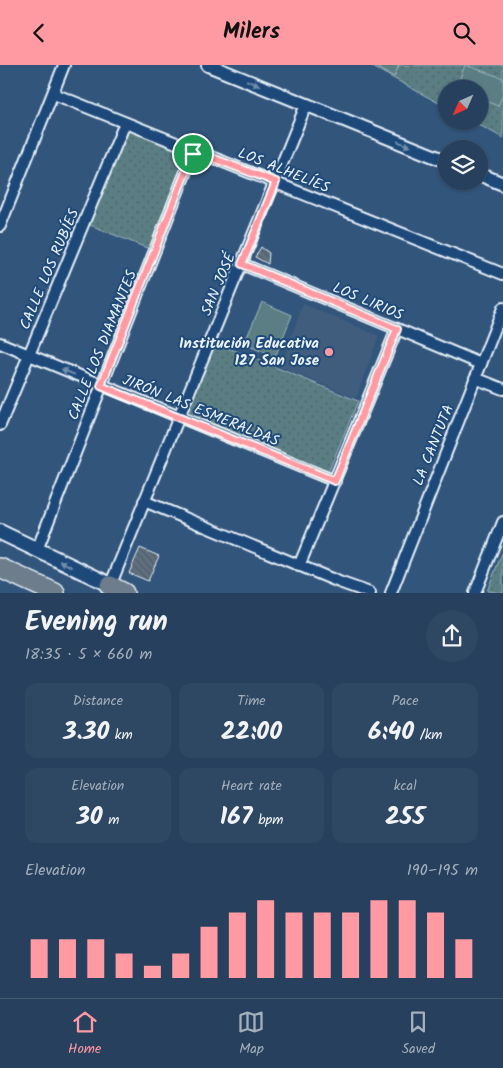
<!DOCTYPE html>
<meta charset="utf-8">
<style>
:root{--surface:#26405d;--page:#2e4763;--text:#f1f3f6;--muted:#a4afbc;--line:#425972;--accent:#ff9aa2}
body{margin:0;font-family:Kalam,sans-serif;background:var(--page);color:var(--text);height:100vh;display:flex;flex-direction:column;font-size:19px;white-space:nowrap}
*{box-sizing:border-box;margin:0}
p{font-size:16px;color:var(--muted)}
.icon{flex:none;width:28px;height:28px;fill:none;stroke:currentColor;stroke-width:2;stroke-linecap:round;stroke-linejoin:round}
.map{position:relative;height:528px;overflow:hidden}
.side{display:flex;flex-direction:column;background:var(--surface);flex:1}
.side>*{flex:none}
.needle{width:32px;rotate:225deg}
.fabs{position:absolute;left:438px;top:15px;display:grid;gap:10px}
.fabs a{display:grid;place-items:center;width:50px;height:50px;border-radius:50%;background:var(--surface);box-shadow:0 1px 4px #0004,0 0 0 1px var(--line);font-size:25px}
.pin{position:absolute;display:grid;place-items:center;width:42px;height:42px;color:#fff;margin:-21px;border:2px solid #fff;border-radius:50%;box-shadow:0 1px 5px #0007}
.round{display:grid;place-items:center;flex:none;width:52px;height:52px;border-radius:26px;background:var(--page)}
.head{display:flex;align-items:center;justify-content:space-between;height:85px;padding:0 25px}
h1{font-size:28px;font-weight:800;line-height:38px}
.metrics{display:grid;grid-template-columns:repeat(3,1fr);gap:8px;height:85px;padding:5px 25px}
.metrics div{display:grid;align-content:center;border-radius:12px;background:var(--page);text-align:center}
.metrics b{font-size:25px;font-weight:800}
.metrics small{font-size:14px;font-weight:400}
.metrics p{font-size:14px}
.chart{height:140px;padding:10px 25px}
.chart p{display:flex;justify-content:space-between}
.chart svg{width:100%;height:90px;margin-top:5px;stroke:var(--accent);stroke-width:6}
header{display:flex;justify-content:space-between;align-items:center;height:65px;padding:0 25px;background:var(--accent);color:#111;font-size:22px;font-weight:800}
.tabs{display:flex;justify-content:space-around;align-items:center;height:70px;border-top:1px solid var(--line);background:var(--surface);font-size:14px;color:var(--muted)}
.tabs a{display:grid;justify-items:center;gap:2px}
.tabs .active{color:var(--accent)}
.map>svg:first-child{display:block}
</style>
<header><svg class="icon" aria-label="back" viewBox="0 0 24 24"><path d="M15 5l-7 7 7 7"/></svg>Milers<svg class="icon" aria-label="search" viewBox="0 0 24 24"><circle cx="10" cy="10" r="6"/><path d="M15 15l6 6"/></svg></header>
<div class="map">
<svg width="503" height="528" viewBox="0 0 503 528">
<defs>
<pattern id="park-dots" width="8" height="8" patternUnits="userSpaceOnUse" patternTransform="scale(1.25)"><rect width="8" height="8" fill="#5a7e83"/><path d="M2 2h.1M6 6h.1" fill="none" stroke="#516669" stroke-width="1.8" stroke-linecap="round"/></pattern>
<pattern id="building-back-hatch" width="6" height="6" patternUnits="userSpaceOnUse" patternTransform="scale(1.25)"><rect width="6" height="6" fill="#5f707f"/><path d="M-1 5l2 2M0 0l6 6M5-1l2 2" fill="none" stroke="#515a62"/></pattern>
</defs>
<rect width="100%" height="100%" fill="#32557c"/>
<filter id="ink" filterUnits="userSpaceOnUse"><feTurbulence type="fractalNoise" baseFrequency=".02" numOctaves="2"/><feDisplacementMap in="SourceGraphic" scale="10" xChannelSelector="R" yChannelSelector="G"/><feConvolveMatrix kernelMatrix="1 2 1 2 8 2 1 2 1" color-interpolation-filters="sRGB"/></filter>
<g filter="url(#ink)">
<path fill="#405d7d" d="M303,239L379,271L356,333L280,302Z"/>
<g fill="url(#park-dots)" stroke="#a1b8be">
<path d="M369,0H503V73L472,56H479V24H446V42Z"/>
<path d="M127,64L187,87L149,184L90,160Z"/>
<path d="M214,277L358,336L327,410L185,350Z"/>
<path d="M503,486V528L487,526Z"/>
</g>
<g fill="#5a7e83" stroke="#a1b8be">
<path d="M373,0H399L394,12Z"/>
<path d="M465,0L503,13V29L498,41L479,33V24H456Z"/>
<path d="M262,237L292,250L275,292L244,279Z"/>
</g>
<g fill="url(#building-back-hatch)" stroke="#e8f1f8">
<path d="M261,182L269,188L268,199L255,192Z"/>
<path d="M140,483L159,491L148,516L129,508Z"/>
</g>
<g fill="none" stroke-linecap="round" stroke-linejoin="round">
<defs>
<g id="minor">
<path d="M54,29L503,209"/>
<path d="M0,161L64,0"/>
<path d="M242,199L481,299"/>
<path d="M0,278L335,416"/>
<path d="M475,313L503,324"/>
<path d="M0,360L125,58"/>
<path d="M144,436L339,517L370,528"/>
<path d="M37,485L194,86"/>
<path d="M299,501L397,264"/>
<path d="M110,521L306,40"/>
<path d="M391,528L503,243"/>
<path d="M475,528L503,457"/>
</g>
<g id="tertiary">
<path d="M208,0L446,96"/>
<path d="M479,109L503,119"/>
</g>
<path id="secondary" d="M0,467L119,524"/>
<g id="motorway">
<path d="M0,503L55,528"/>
<path d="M110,521L124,528"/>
</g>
</defs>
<use href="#minor" stroke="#e8f1f8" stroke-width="14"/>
<use href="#tertiary" stroke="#e8f1f8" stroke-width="16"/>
<use href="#secondary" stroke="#e8f1f8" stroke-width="18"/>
<use href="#motorway" stroke="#e8f1f8" stroke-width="22"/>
<use href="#minor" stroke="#1f4a7a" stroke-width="10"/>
<use href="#tertiary" stroke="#1f4a7a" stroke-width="12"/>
<use href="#secondary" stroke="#1f4a7a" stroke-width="14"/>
<use href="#motorway" stroke="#6d7d8c" stroke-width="19"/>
</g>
<defs><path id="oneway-solid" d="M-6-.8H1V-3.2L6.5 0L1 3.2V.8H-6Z" transform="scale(1.25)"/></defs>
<g fill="#6f8dac">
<use href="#oneway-solid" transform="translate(253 18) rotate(22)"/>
<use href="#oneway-solid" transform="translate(404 79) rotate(22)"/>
<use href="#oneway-solid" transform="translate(68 307) rotate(-157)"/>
<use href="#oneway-solid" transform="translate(66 499) rotate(-154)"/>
</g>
</g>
<g fill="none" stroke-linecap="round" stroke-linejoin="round" filter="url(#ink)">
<defs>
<path id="route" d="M194,86L276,117L242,199L397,264L335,416L101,321Z"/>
</defs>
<use href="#route" stroke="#fff" stroke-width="10"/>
<use href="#route" stroke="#ff9aa2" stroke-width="6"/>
</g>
<circle fill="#ff9aa2" stroke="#1f4a7a" stroke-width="2" cx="329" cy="287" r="5"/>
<g text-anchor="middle" stroke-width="4" stroke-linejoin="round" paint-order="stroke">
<g font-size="15" fill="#e8f1f8" stroke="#1f4a7a">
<text transform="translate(284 105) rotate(22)" y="5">LOS ALHELÍES</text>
<text transform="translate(49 204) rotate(-67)" y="5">CALLE LOS RUBÍES</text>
<text transform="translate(218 219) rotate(-67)" y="5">SAN JOSÉ</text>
<text transform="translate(368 236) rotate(23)" y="5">LOS LIRIOS</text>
<text transform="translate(102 280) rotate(-68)" y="5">CALLE LOS DIAMANTES</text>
<text transform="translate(201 345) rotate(22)" y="5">JIRÓN LAS ESMERALDAS</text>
<text transform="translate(433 380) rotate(-68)" y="5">LA CANTUTA</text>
</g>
<g font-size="15" font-weight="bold" fill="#e8f1f8" stroke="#1f4a7a" text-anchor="end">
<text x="319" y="283">Institución Educativa<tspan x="319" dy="17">127 San Jose</tspan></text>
</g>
</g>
</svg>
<div class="fabs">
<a><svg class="needle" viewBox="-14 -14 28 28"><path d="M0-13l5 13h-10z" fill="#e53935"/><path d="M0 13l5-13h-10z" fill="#a4afbc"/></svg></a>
<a><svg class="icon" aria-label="layers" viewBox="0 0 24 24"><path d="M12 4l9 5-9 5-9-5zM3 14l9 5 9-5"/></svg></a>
</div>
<div class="pin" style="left:193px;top:89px;background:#1e9e55"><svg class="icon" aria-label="arrive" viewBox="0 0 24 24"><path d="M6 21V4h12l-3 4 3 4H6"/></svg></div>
</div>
<section class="side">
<div class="head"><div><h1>Evening run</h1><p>18:35 · 5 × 660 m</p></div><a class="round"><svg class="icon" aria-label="share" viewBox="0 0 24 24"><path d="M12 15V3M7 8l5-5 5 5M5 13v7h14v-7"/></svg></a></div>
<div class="metrics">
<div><p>Distance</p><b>3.30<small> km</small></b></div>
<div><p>Time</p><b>22:00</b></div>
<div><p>Pace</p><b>6:40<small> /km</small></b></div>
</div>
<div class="metrics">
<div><p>Elevation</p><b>30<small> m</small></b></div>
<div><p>Heart rate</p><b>167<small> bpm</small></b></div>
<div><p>kcal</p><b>255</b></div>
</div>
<div class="chart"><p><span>Elevation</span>190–195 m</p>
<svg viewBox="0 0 160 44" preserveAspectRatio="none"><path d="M5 44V25M15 44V25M25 44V25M35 44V32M45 44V38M55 44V32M65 44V19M75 44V12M85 44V6M95 44V12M105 44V12M115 44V12M125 44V6M135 44V6M145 44V12M155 44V25"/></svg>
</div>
</section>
<nav class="tabs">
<a class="active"><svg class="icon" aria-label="home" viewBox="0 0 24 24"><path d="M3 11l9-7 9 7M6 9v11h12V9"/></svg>Home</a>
<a><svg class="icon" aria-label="map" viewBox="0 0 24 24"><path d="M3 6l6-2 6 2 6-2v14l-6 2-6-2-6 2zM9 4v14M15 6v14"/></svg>Map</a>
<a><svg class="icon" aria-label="saved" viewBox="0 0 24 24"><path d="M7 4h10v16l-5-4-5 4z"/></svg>Saved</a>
</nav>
